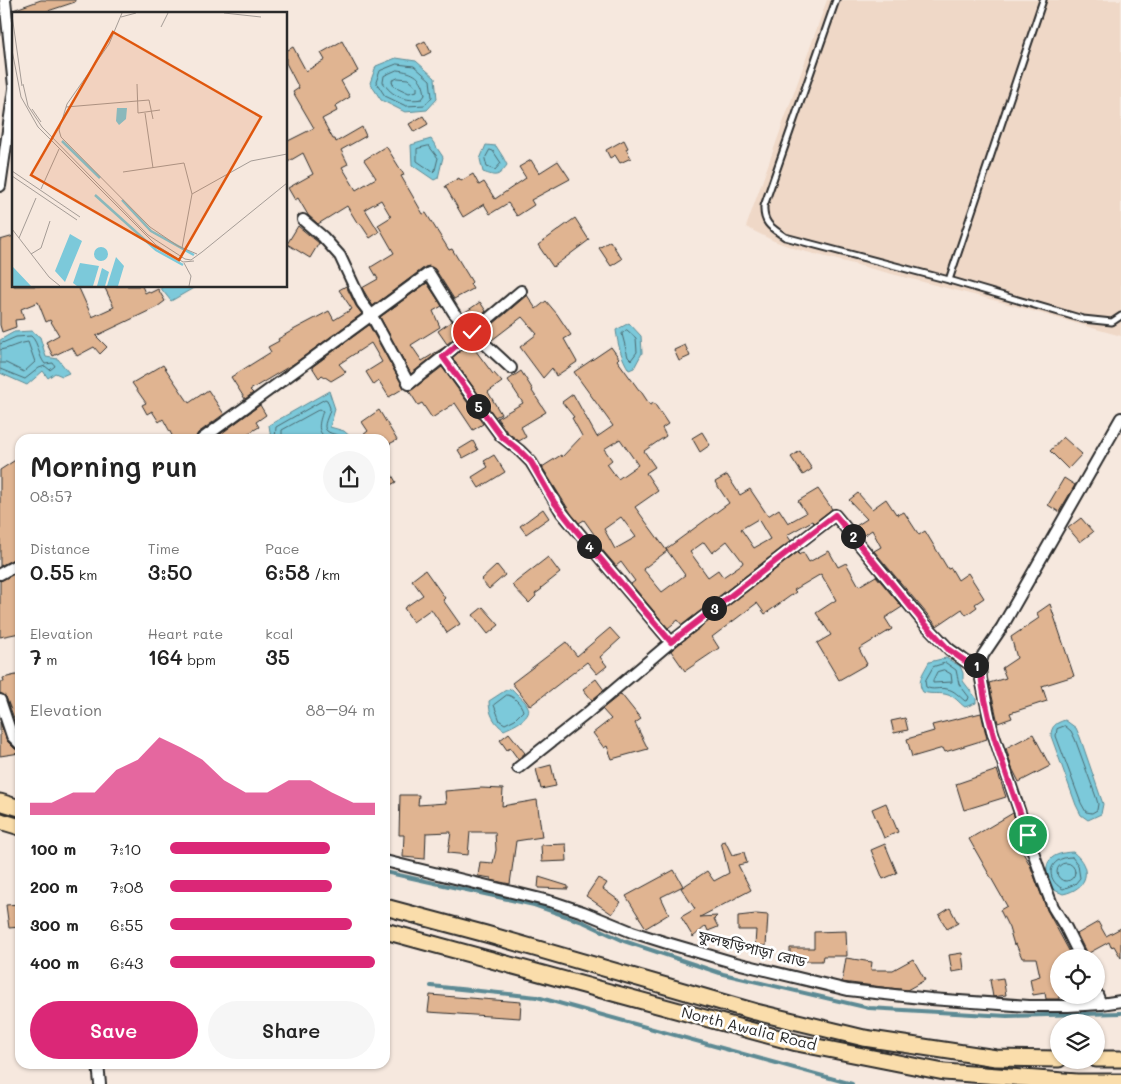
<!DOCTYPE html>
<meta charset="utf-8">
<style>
:root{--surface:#fff;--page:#f6f6f6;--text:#222;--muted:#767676;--accent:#db2777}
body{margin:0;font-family:Mali,"Noto Sans Bengali",sans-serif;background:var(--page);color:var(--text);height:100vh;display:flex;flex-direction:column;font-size:19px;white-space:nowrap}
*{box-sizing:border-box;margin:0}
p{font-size:16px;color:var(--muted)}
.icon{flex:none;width:28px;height:28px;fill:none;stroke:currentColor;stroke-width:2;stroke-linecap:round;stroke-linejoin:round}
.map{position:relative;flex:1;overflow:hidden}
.sheet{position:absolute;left:15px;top:434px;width:375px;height:635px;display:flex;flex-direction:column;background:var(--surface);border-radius:15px;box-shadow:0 1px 4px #0004}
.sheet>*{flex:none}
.controls{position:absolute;left:1050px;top:949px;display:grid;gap:10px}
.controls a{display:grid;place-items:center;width:55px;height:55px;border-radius:50%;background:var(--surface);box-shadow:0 1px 4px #0004;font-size:25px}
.pin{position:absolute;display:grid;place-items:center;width:42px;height:42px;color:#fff;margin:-21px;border:2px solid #fff;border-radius:50%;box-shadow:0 1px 5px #0007}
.km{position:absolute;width:25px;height:25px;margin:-12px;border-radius:50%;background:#222;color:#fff;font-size:14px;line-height:25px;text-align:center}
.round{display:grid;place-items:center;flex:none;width:52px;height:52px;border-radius:26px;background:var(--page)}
.head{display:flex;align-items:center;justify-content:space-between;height:85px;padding:0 15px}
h1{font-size:28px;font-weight:600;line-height:38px}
.stats{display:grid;grid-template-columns:repeat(3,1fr);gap:8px;height:85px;padding:5px 15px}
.stats div{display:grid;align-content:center}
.stats b{font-size:21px;font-weight:600}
.stats small{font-size:14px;font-weight:400}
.stats p{font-size:14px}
.chart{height:140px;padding:10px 15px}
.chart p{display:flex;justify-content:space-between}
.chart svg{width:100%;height:90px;margin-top:5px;fill:var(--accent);opacity:.7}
.cta{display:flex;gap:10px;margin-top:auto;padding:10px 15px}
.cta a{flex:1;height:58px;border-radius:30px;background:var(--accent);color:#fff;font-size:20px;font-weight:600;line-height:58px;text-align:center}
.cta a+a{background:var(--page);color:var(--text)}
ul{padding:0 15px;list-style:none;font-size:16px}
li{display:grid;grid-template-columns:80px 60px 1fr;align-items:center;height:38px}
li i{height:12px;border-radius:6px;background:var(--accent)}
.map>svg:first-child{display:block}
</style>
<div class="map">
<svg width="1121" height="1084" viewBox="0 0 1121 1084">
<rect width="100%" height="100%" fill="#f6e8de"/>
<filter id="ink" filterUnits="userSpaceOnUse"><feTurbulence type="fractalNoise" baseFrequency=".02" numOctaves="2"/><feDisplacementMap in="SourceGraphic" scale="10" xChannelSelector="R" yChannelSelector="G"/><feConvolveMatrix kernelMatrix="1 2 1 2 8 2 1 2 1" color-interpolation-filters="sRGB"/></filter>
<g filter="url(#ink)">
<path fill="#efd8c7" d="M827,0H1121V336L997,301L799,250L774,241L746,227Z"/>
<g fill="#7cc9da" stroke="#5c8a94">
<path d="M396,58L416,61L435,78L437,99L427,110L405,112L381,100L370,83L376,66Z"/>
<path d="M431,139L443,157L438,178L434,180L412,165L411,145Z"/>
<path d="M486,145L496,146L503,157L507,165C498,177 497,177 483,172L480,159Z"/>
<path d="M159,286H197L171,301Z"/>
<path d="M629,323L641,336L642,353L634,368L629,370C621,357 618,345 616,330Z"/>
<path d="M32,331L40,337L46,357L58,359L69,373L62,376L55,373L48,378L43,371L27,385L0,373V340L14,332Z"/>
<path d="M329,391L335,409L330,427L344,431L353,439H271L269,425Z"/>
<path d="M946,658L960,666L963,673V681L976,698V703L965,707C959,703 955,696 948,695C940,692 933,695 923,692C916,681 924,672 929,662Z"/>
<path d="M512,689C517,695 524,699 527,705C535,717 513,726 504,730C494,723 489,714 489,701L506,690Z"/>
<path d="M1065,720L1076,728L1080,737L1103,804L1101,814L1088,820L1081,815L1076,805L1051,736C1051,726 1056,723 1065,720Z"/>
<path d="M1073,852C1093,868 1088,889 1063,894L1052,889C1041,865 1047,853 1073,852Z"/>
</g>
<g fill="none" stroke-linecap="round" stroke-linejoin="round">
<g stroke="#4b6a71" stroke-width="1">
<path d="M397,64L414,66L430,80L432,97L425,105L406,106L385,96L376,82L380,71Z"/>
<path d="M397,70C414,72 423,77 425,95L422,99C406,102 391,96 383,82L384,76Z"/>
<path d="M398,78L408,79L417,87V91L409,93L394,86L392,81Z"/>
<path d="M429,146L438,158L435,170L433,172L417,161V149Z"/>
<path d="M490,150L493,151L501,163L495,170L487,167L485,159Z"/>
<path d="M627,330L636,338L637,352L631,360L628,357L622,334Z"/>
<path d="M0,344L16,337L31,336C39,343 38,356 45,364L53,363L55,366L50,370L45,366L39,368L25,379L0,369"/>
<path d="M0,350C10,349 17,343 28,342L35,362L24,372L6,363H0"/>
<path d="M275,439L276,427L325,399L327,400C328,403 329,405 330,408C330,415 321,426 327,431C332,435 340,434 345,439"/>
<path d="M282,439V430L320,409L323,411C319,423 315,434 330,439"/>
<path d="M946,663L956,670L959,684L969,697L968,700L965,701C959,696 954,690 947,689C939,687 933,691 926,687L925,681L933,667Z"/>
<path d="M944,670L951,674L952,682L933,683V680L937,672Z"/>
<path d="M507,695C513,695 522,705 523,711L515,719L505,724L500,721L494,705Z"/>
<path d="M1065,726L1071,731L1075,739L1096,797L1098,804L1097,810L1092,813L1086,812L1081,803L1056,736L1057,729Z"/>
<path d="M1072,857L1078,865L1080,878L1075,884L1063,889C1044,879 1048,857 1072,857Z"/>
<circle cx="1066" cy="872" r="9"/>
</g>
<g stroke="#5c8a94" stroke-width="4">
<path d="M385,872L534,905L583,922L624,941L723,974L869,1008L1007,1016L1121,1013"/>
<path d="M431,986L537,997L852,1084"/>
</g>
</g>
<g fill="#e0b491" stroke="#2b2b2b" fill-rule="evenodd">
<path d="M41,0H75V2L39,14H13V10Z"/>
<path d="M342,41L358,71L341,81L350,97L335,106L337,111L322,119L333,139H335L336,142L362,127L366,136L341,150L348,164L342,167L356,190L376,178L364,160L386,146L404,175L401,176L423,214L426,213L449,250L452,249L472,282L470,284L473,289L454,299L435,269L429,266L425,267L373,306L362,288L378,279L371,267L394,253L378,225L391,217L381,200L365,209L379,232L370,238L360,223L358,224L347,206L318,224L308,215L298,198L295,200L288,188L313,174L303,153L286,163V142L314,128L293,92L299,88L286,63V51L293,47L306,71L325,60L321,53Z"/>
<path d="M425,41L431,52L423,56L417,45Z"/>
<path d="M423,116L428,124L414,132L409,124Z"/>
<path d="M624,140L628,148L626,149L631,158L620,163L615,155L610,158L606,150Z"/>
<path d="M531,160L539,173L558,161L570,179L531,200L534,205L517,216L508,203L490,214L484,204L463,217L445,186L459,178L461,181L473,174L479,185L484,182L495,199L526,178L519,167Z"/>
<path d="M575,218L589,240L553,267L538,245Z"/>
<path d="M298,226L319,243L310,258L287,244Z"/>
<path d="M14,236V286H78L92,317L114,307L104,286H142L145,293L149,291L150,293L158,289L165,301L157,307L96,336L107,347L100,354L94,347L77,356L72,347L53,356L46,342L59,335L50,320L46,322L38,302L21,309L24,319L15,320L16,327L2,332L0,325V240Z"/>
<path d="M610,241L622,259L611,266L599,248Z"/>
<path d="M427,283L442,306L433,311L440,327L411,345L422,361L446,346L411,374L380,317Z"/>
<path d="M346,286L356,306L362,314L295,363L250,390L253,393L245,399L231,377L271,352L268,347L279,341L278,339L295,329L329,311L334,320L352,309L339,290Z"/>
<path d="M527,295L536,309L546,301L557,314L571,335L564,339L577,362L556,376L552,368L543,378L520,347L537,334L522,317L492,340L485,331Z"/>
<path d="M480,302L486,311L473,323L464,313Z"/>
<path d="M452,321L462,332L447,344L438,331Z"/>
<path d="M369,325L404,388L389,397L379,381L374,385L366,372L382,362L371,343L339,364L346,372L331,381L322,375L319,378L312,367Z"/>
<path d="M470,343L493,374L494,373L502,382L488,392L501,414L495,417L452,358Z"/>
<path d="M685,345L690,356L679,361L674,350Z"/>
<path d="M611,347L619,358L617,360L639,390H640L650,405L654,403L668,424L662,428L666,436L644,451L655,467L646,473L658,491L635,507L667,551L643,569L662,592L685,575L666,549L729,503L715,482L727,475L740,495L750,489L768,516L779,509L788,523L806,513L798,501L818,489L832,509L814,523L812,521L787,535L791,541L682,625L678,620L668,628L631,584L635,581L621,562L616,566L593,539L596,537L584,520L579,523L572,515L542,467L561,455L562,457L582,436L572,418L574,417L562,402L573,394L597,437L613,426L574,372ZM620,439L638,465L618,479L607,464L612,460L604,449ZM621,517L636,537L615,549L604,529ZM758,519L770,539L754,548L741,529ZM727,541L743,562L742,564L723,577L718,570L708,577L690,552L704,542L712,553Z"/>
<path d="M163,365L189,403L208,390L224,414L198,433L195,439H174L163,419L159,422L152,411L147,414L142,405L146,403L132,383Z"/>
<path d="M442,367L483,424L473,430L455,403L432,418L422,403L418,405L409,391L413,389Z"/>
<path d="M521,371L533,390L532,391L546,412L521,427L526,437L519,441L507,432L497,418L523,403L508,380Z"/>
<path d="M260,405L266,415L256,422L259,427L242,437L240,434L233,439H214Z"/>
<path d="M379,410L397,440L385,446V439H358L368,431L362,422Z"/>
<path d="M702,432L710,445L700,452L692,438Z"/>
<path d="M1063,437L1082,454L1068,469L1050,451Z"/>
<path d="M473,441L478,450L463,458L458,450Z"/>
<path d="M800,451L812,469L803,475L791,457Z"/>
<path d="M494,455L505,472L479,488L472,477L488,467L484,461Z"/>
<path d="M20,457V556L0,566V470Z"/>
<path d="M385,463L396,482L385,488Z"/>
<path d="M1064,478L1075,485L1059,512L1048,505Z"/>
<path d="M858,493L872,509L886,499L896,514L897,513L898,515L904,512L919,535L925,531L948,569L951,568L958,580L968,573L984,598L975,604L977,607L966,615L962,609L937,626L874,551L881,547L872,530L863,536L856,526L867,519L849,500Z"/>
<path d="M543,509L549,518L526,534L520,526Z"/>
<path d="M1081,518L1093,532L1080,542L1068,528Z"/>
<path d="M829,551L838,567L846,563L859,586L876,576L902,607L885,618L892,629L859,649L867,664L839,680L817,643L831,635L816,613L836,600L821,574L794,590L796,592L765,614L757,603L712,637L719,648L685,671L671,651L675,647L798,552L799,555L803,552L809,562Z"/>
<path d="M548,557L560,573L541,588L542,589L535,594L536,596L529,603L512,585Z"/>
<path d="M497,565L505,575L489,589L481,580Z"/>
<path d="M425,570L445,598L443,600L460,624L447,633L431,609L413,622L404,608L423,595L412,580Z"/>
<path d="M20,571V633L0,637V581Z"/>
<path d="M1050,604L1074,676L1042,686L1047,701L1010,713L1012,718L998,723L989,683L1006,678L1002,668L1017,658L1011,637L1039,618L1037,613Z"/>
<path d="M483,607L499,625L488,634L473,615Z"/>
<path d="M610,628L620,639L600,657L607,666L597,674L587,662L530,706L512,683L566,642L577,656Z"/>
<path d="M20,674V734L6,697L0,693V682H4L3,678Z"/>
<path d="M596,679L604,690L592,700L583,689Z"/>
<path d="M621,694L641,719L635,723L648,749L612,759L607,746L604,748L593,733L611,719L602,709Z"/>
<path d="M981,713L987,739L945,752L943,748L912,757L907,739L934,731L932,725Z"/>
<path d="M905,718L908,730L894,733L891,721Z"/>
<path d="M0,722L7,741L15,749L20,751V753L0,756Z"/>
<path d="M509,733L525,753L518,759L510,748L507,750L500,740Z"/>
<path d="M1033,734L1050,766L1019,782L1012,768L1006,748Z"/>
<path d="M551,765L556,786L541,789L536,769Z"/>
<path d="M997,770L1006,797L964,810L956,784Z"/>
<path d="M481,788L503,789L502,806L537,800L542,837L516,841L510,884L491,880V878L478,876L480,862L493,863L496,850L495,832H470L468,855L448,853L451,832L426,833L425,859L403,857L404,835H399L400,795H419L418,805L446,803L445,791Z"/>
<path d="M886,803L898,832L884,838L872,809Z"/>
<path d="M1013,813L1018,828L1011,832L1030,865L1047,910L1073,958H1059V999H1046L1045,993L1033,995L1030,979L1040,976L1036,958H1022L1016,944L1014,945L1009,928L1000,910L1007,906L969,839Z"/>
<path d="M725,841L732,855L744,852L747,863L738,865L751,890L700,917L717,916L714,919L718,927L708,931L706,926L693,937L681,917L695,909L681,888L707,871L714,881L729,873L721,842Z"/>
<path d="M566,844L567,861L542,862L541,845Z"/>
<path d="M885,844L897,873L883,879L871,850Z"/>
<path d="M674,870L683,886L661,897L669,914L646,928L626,896Z"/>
<path d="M539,877L568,886V889L538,888Z"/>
<path d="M598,878L607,883L603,889L621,902L612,914L586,896Z"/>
<path d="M20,904V927L9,928L6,905Z"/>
<path d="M950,908L958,923L947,929L939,915Z"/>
<path d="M756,914L768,915L766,946L755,945L756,930H738V916Z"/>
<path d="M1098,922L1106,936L1121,928V958L1114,946L1111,947L1109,942L1087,954L1077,934Z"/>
<path d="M846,931L847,956H823L822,961H790V948H814V932Z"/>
<path d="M962,953L964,970L952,972L949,955Z"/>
<path d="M846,958L872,962L871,970H893L913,959L925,980L907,990L842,982Z"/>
<path d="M1003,978L1006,995L993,997L990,980Z"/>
<path d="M430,995L521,1002L520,1018L428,1012Z"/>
</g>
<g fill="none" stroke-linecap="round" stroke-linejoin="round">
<defs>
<g id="service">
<path d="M836,0L764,206C763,224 772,228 785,237L949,280L1083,319L1112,322L1121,316"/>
<path d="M949,280L1043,0"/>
</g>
<g id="minor">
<path d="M5,0L14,86"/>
<path d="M0,186L14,89"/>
<path d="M303,220L323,237L340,256L362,303L372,316L409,384L443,357L521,291"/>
<path d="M443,357L501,436L520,451L531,462L562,513L671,642"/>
<path d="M202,439L429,273L454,313L472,332L511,368"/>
<path d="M0,574L20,563"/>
<path d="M0,700L12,736L20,744"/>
<path d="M518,768L586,714L671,642L835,515L925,624L949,649L968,663L980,665"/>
<path d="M385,861L553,902L583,912L632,932L667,943L732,962L848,990L931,999L1029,1006H1068L1101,1004L1121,1001"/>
<path d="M1081,958L1066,928L1053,907L1043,881L992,730L981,679L980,665L983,655L1002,627L1121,418"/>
<path d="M1096,992L1101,1004"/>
<path d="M98,1064L100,1084"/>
</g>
<g id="primary">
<path d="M0,802L20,808"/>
<path d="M0,821L20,827"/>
<path d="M385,907L486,934L756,1012L864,1038L996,1058L1059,1059"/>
<path d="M385,931L797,1043L944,1072L1077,1082H1121"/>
<path d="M1096,1059H1121"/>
</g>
</defs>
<use href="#service" stroke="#2b2b2b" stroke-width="9"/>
<use href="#minor" stroke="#2b2b2b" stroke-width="14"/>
<use href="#primary" stroke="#2b2b2b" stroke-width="19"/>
<use href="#service" stroke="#fff" stroke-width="5"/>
<use href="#minor" stroke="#fff" stroke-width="10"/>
<use href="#primary" stroke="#faddab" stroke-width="15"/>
</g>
</g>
<g fill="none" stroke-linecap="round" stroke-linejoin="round" filter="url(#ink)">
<defs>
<path id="route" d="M472,332L443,357L501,436L520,451L531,462L554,502L575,529L671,642L835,515L925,624L949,650L968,663L980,665C985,724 1009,780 1028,835"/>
</defs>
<use href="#route" stroke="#fff" stroke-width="10"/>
<use href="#route" stroke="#db2777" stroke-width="6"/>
</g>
<g text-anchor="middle" stroke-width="5" stroke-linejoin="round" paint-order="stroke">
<g font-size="15" fill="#2b2b2b" stroke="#fff">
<text transform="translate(752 949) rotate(14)" y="5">ফুলছড়িপাড়া রোড</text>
<text transform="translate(749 1029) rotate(14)" y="5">North Awalia Road</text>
</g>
</g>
<g transform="translate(12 12)">
<rect width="275" height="275" fill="#f6e8de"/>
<path d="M105,96H115L114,107L107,113L104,109ZM58,222L70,229L53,270L43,259ZM82 242a7 7 0 1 1 14 0a7 7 0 1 1-14 0ZM104,245L112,254L106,274H95ZM68,251L87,254L81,274H65L61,271ZM0,254L2,256L19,274H0ZM90,256L97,260L93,274H85Z" fill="#7cc9da"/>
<path fill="none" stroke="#7cc9da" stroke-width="2.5" d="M50,129L88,166M83,183L144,238L171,253M110,188L139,219L182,243"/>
<path fill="none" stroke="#a59c96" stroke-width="1" d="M110,1L97,32L55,92L47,118L49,125L138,215L166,234L185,242M212,1L249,5M0,3L10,74M109,5L124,1M149,15L156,1M0,38L9,85L26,115L144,233L171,250L182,249M11,72L16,94L30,115L136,223L173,247L179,248L190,240L275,171M125,72L126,101L148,98M54,95L137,88L141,107M20,97L29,110M133,101L141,156M0,159L68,205M111,160L172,151L180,182M0,164L65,208M29,177L47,137M0,217L37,265L48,274M7,226L24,186M170,236L180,182L239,149L275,142M19,242L29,236L38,209M172,251L179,264L177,274"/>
<path fill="#df570e" fill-opacity="0.15" stroke="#df570e" stroke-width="2.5" d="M101,20L249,105L167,248L19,163Z"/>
<rect width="275" height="275" fill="none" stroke="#2b2b2b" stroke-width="2.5"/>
</g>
</svg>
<div class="controls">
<a><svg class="icon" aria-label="locate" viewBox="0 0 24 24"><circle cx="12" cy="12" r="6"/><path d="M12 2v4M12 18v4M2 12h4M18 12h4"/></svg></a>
<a><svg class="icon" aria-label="layers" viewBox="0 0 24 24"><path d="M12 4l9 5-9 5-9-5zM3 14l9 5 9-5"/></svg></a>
</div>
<div class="pin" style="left:1028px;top:835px;background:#1e9e55"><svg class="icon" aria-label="arrive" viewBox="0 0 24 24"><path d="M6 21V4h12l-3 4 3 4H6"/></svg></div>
<div class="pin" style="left:472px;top:332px;background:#d93025"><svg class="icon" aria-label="check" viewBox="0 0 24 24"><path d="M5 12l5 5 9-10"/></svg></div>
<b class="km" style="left:976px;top:665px">1</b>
<b class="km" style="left:853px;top:536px">2</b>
<b class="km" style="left:714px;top:608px">3</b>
<b class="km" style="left:589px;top:546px">4</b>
<b class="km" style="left:478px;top:406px">5</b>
<section class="sheet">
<div class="head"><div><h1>Morning run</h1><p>08:57</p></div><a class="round"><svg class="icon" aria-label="share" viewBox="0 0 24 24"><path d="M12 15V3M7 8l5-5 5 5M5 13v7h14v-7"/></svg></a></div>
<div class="stats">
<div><p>Distance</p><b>0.55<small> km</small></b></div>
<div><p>Time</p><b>3:50</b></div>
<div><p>Pace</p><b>6:58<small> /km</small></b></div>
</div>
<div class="stats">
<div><p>Elevation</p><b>7<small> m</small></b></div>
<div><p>Heart rate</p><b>164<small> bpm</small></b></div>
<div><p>kcal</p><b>35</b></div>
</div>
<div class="chart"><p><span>Elevation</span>88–94 m</p>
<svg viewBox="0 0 160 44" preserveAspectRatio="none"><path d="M0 44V38L10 38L20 33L30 33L40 22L50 17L60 6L70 11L80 17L90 27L100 33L110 33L120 27L130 27L140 33L150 38L160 38V44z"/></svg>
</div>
<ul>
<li><b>100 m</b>7:10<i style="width:78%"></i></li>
<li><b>200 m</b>7:08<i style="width:79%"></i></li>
<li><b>300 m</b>6:55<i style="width:89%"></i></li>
<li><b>400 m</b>6:43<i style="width:100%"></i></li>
</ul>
<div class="cta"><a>Save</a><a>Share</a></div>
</section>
</div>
